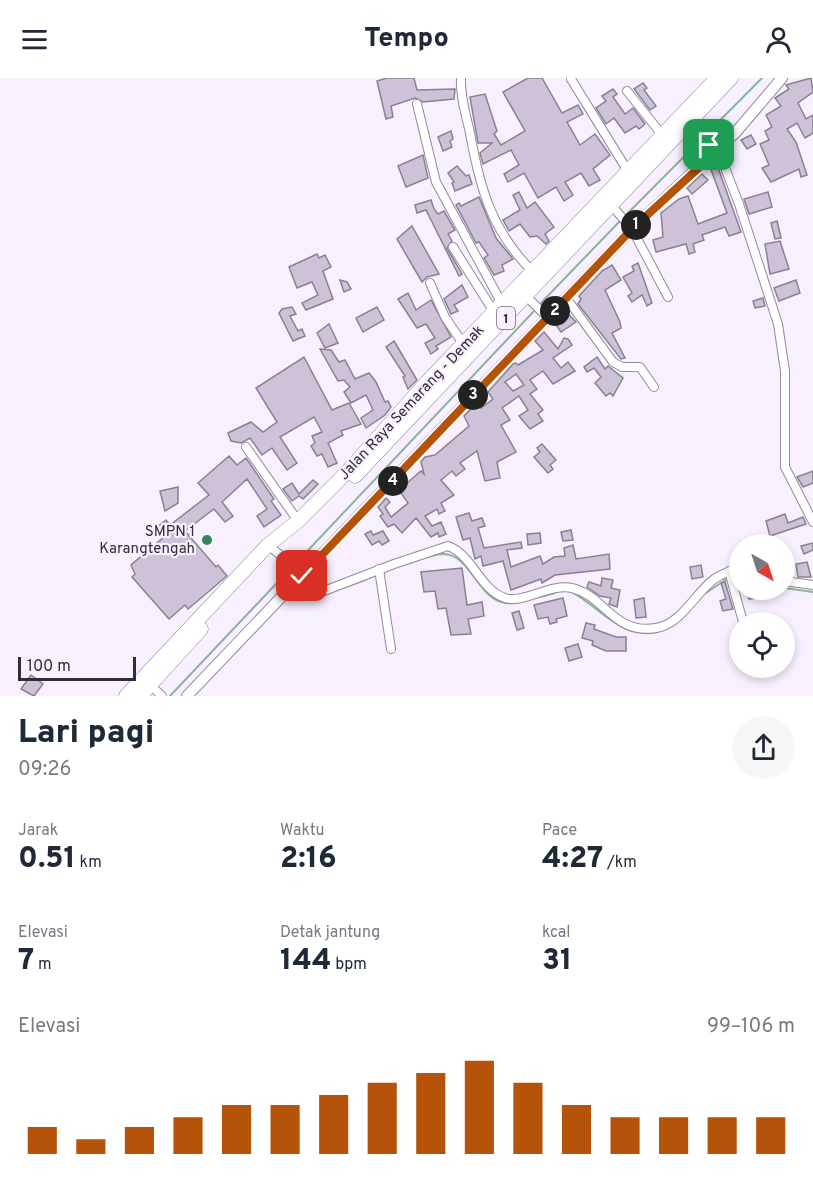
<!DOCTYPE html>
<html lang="id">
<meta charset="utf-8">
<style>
:root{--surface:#fff;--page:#f6f6f7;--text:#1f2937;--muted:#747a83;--accent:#b45309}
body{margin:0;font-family:Overpass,sans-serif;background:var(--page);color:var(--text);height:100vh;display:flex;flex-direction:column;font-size:22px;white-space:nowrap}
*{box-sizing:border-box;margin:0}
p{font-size:20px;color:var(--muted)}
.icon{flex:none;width:33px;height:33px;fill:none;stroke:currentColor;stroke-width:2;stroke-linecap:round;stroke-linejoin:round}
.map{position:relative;height:618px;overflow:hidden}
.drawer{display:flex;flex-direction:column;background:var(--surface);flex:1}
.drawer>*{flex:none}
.needle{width:39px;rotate:141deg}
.tools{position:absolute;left:729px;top:456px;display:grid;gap:12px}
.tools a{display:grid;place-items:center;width:66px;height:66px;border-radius:50%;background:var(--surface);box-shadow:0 3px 9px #0003;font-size:30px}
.scale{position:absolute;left:18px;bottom:15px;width:118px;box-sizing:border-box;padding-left:6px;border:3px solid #312d35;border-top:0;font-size:16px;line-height:21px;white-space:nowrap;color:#312d35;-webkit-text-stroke:4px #f8f0fe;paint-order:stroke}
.pin{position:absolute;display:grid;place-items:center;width:51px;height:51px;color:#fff;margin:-26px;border-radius:12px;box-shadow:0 3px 9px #0006}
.km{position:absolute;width:30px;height:30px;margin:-15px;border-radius:50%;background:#222;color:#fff;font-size:16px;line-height:30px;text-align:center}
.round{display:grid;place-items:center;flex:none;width:63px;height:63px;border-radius:32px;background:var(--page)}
.headline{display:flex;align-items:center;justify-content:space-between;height:102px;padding:0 18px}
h1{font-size:33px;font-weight:800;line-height:45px}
.metrics{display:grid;grid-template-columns:repeat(3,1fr);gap:9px;height:102px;padding:6px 18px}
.metrics div{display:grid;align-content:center}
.metrics b{font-size:30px;font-weight:800}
.metrics small{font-size:16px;font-weight:400}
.metrics p{font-size:16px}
.chart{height:168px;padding:12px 18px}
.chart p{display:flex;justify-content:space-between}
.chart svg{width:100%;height:108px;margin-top:6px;stroke:var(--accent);stroke-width:6}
header{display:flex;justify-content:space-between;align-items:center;height:78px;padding:0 18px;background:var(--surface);font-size:27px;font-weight:800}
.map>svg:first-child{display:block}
</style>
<header><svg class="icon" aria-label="menu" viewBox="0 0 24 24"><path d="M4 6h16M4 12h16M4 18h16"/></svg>Tempo<svg class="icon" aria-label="person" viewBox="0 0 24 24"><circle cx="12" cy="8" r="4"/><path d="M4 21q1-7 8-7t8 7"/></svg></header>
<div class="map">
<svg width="813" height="618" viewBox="0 0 813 618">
<rect width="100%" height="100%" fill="#f8f0fe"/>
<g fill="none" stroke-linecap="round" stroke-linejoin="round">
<g stroke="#8cb49c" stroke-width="2">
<path d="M624,139L762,0"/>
<path d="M539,227L620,143"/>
<path d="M296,485L535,232"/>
<path d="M407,486C417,483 432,476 443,476C476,476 477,535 520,524"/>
<path d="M301,506L317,516L322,515"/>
<path d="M784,510L813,514"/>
<path d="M334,513L365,502"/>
<path d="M572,514C603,531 626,568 666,551"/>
<path d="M706,515L728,500"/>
<path d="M540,519L555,515"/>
<path d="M170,618L292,489"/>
</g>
</g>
<g fill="#cec2d8" stroke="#8a8094" stroke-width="1.5" fill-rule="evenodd">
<path d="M387,0H414L417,12L455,11L454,21L423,24L415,20L391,28L393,39L386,41L377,3Z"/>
<path d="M528,0H542L562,35L578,27L583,36L567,44L580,67L595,56L610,77L593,91L600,102L589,108L581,95L565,104L573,117L564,123L556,109L538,120L524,95L508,104L504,96L519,87L511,72L483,86L480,75L492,65H478L470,19L485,16L497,53L494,56L501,67L525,53L503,14Z"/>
<path d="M811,0L813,14L798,25L806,41L813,37V55L805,60L797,45L787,51L796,64L807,97L801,99L799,91L771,104L762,90L769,87L760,66L769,62L765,53L772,49L766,37L781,28L775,20L789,11L786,7Z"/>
<path d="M643,5L647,10L644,12L656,28L650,32L634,11Z"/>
<path d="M613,11L617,16L613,19L625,36L633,30L645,46L639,51L636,48L625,55L614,40L606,46L596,30L606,23L602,18Z"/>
<path d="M451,53L453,61L450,63L452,69L443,73L438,59Z"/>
<path d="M751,57L756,66L747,71L741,62Z"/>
<path d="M423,77L428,100L406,109L398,88Z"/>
<path d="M716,84L741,154L729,158L725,149L702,157L704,162L693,166L695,174L689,176L686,166L656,174L653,162L663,159L661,135L679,121L688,118L698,146L727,135L710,89Z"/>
<path d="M457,88L466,98L469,97L472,106L455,113L452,105L454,104L448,95Z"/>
<path d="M702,96L708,102L692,116L687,110Z"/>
<path d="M519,114L527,130L535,124L554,149L545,156L549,163L546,166L537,158L530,159L520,146L509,153L503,142L520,132L513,117Z"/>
<path d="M768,114L772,129L749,136L744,121Z"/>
<path d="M479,119L496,160L513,181L502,187L504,193L494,197L484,180L488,177L479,164L476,165L456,127L459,125L461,128Z"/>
<path d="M431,122L434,131L438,136L444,133L455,152L448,156L452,163L447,170L462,196L459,198L426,132L417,135L415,127Z"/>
<path d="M777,143L781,160L775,161L771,145Z"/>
<path d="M412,148L439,196L427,199L422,204L397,161Z"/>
<path d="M780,163L789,191L770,196L765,166Z"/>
<path d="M317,176L319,180L325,177L331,189L323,193L333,221L306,232L302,225L318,217L312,204L297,210L289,189Z"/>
<path d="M638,185L652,225L647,228L642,217L632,224L628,218L632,215L623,199L634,193L632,188Z"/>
<path d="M612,187L621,202L605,212L620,244L621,250L612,255L625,280L621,281L578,226L581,221L579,218L602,193Z"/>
<path d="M340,202L347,204L351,211L344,214Z"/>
<path d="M796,202L800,215L779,223L774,210Z"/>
<path d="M462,207L468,219L454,227L458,233L451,236L444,221Z"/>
<path d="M408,215L416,232L431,222L451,259L436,268L438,271L431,276L425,265L435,260L426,246L417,250L398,221Z"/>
<path d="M763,220L765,228L755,230L753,223Z"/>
<path d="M292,229L296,236L290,238L298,253L302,251L305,258L293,263L279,235L282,231Z"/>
<path d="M377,229L384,242L363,254L356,240Z"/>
<path d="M565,233L576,244L561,254L554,244Z"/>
<path d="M329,246L338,265L325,270L317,255Z"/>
<path d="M544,254L558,271L564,260L568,261L572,267L553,280L561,290L568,284L575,293L553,306L543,293L530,302L537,311L530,316L543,332L538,336L543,343L530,351L519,338L528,332L519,318L502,330L510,342L501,347L516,374L497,384L500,400L485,403L477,373L460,385L465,391L456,398L452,393L441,402L454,417L441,425L445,433L439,436L437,431L425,438L432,448L441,444L446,456L439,459L438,455L431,459L416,440L402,455L394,446L388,449L380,438L383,436L378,429L381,426L386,420L390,424L385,429L391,439L408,425L399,412L421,393L424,396L421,384L425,379L435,377L469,348L464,338L478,324L481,330L493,321L488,314L513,286L516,285L518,287L543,272L535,263ZM516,296L524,307L513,313L505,304Z"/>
<path d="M394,263L417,302L408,311L403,299L405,298L386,269Z"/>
<path d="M320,271L331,272L339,284L345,282L355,301L369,295L376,304L385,324L388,323L391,329L385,337L366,350L361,340L373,332L366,317L351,325L344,314L350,309L344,302L338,303Z"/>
<path d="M304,279L332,332L349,325L361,346L341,353L343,357L328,365L337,385L328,389L322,376L317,378L311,368L315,365L312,358L322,354L314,339L280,359L297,385L287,392L272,370L262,377L250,360L241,365L231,363L228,355L251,344L263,354L277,344L256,310Z"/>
<path d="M597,279L605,291L608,288L623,300L613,318L610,315L606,318L595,305L601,299L594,290L587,294L584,289Z"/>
<path d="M542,366L556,382L550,387L553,391L548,395L534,379L540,374L537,370Z"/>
<path d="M229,378L237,387L246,380L274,421L271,423L281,437L264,449L257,438L267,431L247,401L222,424L233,438L225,444L214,431L185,453L216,489L218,487L227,498L188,531L185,527L169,541L132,499L135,496L131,487L165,458L157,449L166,442L170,447L209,417L198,405Z"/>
<path d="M813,393V405L803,409L797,399Z"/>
<path d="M313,402L318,406L303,421L299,418L292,423L283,411L292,405L299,416Z"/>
<path d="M178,409V425L165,433L160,413Z"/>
<path d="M469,435L472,443L482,440L485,448L478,450L484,470L521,464L522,470L507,472L511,489L540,478L543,486L554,479L565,478L564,470L573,467L576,481L609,476L610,491L555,497L542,505L541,501L511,512L503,483L483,488L481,478L475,481L470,460L463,462L456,439Z"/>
<path d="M785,436L788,445L803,439L806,446L770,458L766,443Z"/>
<path d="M571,452L573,462L563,463L561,454Z"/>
<path d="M371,453L373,457L383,453L389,463L382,467L379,463L372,467L365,456Z"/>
<path d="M540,455L541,465L528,467L527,456Z"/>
<path d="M813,465V472L804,476L801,468Z"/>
<path d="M807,484L811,499H798L796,486Z"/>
<path d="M701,487L703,499L692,501L690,489Z"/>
<path d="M462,490L467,527L482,524L484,538L468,541L471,556L451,557L446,530L438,531L435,513L424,514L421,494Z"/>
<path d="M602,500L613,502L611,510L620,512L617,529L609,526L611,520L600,518L587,509L589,504L601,508Z"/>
<path d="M725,504L733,531L723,533L720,523L726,521L721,505Z"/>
<path d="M747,512H756L758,520L749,521Z"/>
<path d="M563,520L567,538L556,541L557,544L550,546L548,539L538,541L534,527Z"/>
<path d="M644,520L646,539L636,540L634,522Z"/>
<path d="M519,533L524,550L517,552L512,535Z"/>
<path d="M586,545L595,547L594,551L616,559H626V573H606L592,567L593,563L582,560Z"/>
<path d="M578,566L582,579L569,583L565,570Z"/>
<path d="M31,597L43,606L34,618L21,611Z"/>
</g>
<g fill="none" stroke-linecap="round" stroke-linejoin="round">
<defs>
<g id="minor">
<path d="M461,0C460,18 466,37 470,55C480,111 492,154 534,195"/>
<path d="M571,1L629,95"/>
<path d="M627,13L663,58"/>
<path d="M417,26L436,104L502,226"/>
<path d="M690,44L720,77L739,126L778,246L785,293V389L813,444"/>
<path d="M612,128L632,151L668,219"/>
<path d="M453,169L494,234"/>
<path d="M430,205L445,239L464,267"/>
<path d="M527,219L548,240"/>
<path d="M567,221L613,284L622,289H640L654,309"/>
<path d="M246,369L298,443"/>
<path d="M274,472L324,513L394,486L448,468C473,477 479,511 505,520C523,526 550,505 572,510C605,518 614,557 656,550C692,544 702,489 740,494"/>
<path d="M379,491L391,571"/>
<path d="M729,493L743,544"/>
<path d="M784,503L813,507"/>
<path d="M150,607L162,618"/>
</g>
<path id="tertiary" d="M187,618L632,151L736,54L782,0"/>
<g id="trunk">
<path d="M355,398L731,0"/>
<path d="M126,618L268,467L298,443L350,391L427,304L717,0"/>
<path d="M140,618L201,551"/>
</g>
</defs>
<use href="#minor" stroke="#94899e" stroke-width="10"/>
<use href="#tertiary" stroke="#94899e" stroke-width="12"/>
<use href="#trunk" stroke="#94899e" stroke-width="15"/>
<use href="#minor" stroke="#fff" stroke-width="8"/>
<use href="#tertiary" stroke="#fff" stroke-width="10"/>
<use href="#trunk" stroke="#fff" stroke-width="14"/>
</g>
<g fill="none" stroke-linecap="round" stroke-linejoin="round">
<defs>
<path id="route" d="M302,498L632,151L716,74L709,67"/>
</defs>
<use href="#route" stroke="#fff" stroke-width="12"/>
<use href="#route" stroke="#b45309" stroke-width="8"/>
</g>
<circle fill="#31875b" stroke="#f8f0fe" stroke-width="2" cx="207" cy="462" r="6"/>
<g text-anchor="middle" stroke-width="4.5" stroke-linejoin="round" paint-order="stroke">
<rect fill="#f8f0fe" stroke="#6d6871" stroke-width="1.5" x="497" y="229" width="18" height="22" rx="4.5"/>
<g font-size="14" font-weight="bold" fill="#312d35">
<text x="506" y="245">1</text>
</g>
<g font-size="15" fill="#312d35" stroke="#f8f0fe">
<text transform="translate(411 324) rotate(-47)" y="5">Jalan Raya Semarang - Demak</text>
</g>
<g font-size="15" fill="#312d35" stroke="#f8f0fe" text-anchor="end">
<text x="195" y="458">SMPN 1<tspan x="195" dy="17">Karangtengah</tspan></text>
</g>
</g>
</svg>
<div class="tools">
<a><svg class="needle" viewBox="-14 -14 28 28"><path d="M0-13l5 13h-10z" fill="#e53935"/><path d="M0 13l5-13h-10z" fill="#747a83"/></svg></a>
<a><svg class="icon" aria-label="locate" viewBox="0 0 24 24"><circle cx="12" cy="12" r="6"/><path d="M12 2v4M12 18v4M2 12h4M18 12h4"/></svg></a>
</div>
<div class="scale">100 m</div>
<div class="pin" style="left:709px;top:67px;background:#1e9e55"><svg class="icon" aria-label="arrive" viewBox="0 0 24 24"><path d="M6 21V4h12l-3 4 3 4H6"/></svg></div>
<div class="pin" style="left:302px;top:498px;background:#d93025"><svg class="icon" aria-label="check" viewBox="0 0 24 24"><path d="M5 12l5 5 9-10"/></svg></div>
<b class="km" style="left:636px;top:147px">1</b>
<b class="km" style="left:555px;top:233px">2</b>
<b class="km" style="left:473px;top:317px">3</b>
<b class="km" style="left:393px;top:403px">4</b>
</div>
<section class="drawer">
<div class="headline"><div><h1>Lari pagi</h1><p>09:26</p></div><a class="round"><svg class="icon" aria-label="share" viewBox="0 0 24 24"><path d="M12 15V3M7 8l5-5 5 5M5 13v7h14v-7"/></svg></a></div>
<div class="metrics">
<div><p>Jarak</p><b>0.51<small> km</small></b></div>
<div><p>Waktu</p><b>2:16</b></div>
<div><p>Pace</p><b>4:27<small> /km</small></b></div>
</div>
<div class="metrics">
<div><p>Elevasi</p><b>7<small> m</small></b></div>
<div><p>Detak jantung</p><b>144<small> bpm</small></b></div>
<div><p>kcal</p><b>31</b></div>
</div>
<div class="chart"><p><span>Elevasi</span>99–106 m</p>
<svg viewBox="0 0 160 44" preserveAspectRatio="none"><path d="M5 44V33M15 44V38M25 44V33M35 44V29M45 44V24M55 44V24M65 44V20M75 44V15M85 44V11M95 44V6M105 44V15M115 44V24M125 44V29M135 44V29M145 44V29M155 44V29"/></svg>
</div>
</section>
